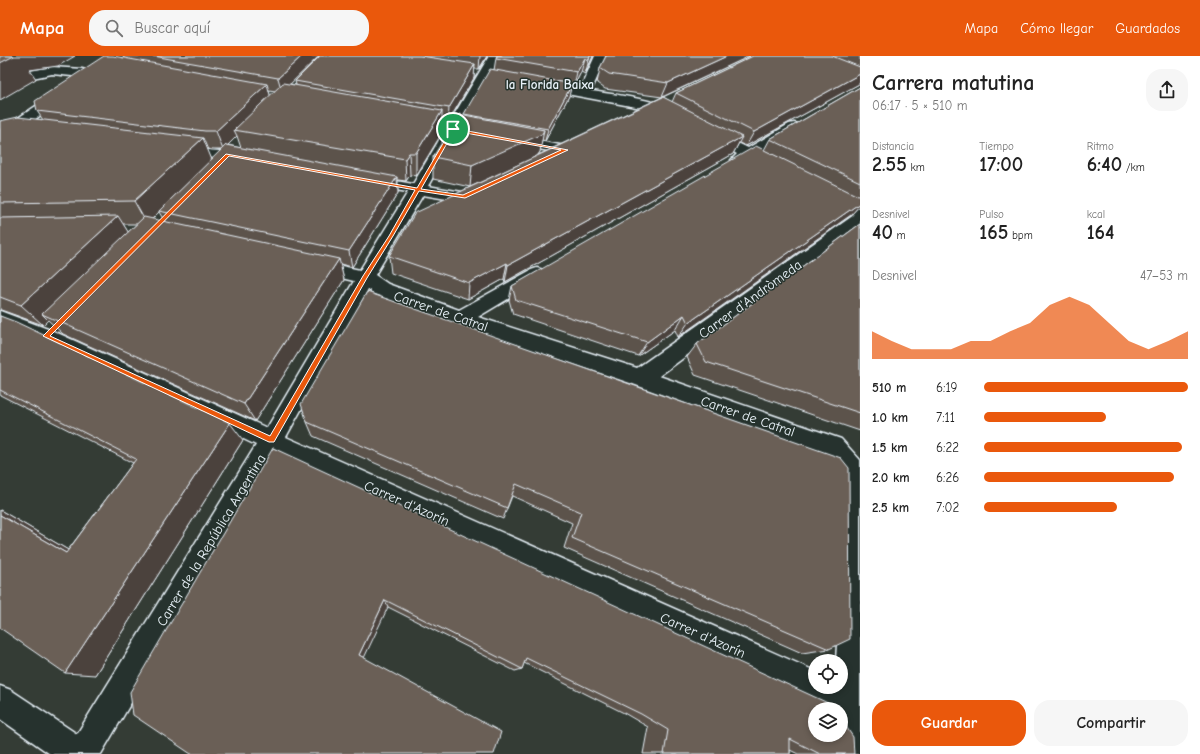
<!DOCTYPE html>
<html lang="es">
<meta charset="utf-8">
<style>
:root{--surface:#fff;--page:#f6f6f6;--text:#222;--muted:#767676;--accent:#ea580c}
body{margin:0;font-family:"Comic Neue",sans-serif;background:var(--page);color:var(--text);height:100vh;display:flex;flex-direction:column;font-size:15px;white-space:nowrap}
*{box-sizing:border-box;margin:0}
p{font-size:13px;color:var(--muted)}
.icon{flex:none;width:22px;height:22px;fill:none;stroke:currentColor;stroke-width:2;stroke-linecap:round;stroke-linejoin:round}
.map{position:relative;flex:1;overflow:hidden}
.panel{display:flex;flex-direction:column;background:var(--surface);width:340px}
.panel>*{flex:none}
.tools{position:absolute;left:808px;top:598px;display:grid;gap:8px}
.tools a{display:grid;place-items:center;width:40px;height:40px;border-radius:50%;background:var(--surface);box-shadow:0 2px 6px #0003;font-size:20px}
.pin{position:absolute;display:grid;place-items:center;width:34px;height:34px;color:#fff;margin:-17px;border:2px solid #fff;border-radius:50%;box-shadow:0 1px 4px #0007}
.round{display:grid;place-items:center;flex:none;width:42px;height:42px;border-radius:16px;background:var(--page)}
.head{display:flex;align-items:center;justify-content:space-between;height:68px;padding:0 12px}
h1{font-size:22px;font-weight:700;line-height:30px}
.metrics{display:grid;grid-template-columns:repeat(3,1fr);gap:6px;height:68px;padding:4px 12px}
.metrics div{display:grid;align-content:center}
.metrics b{font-size:20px;font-weight:700}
.metrics small{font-size:11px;font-weight:400}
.metrics p{font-size:11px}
.chart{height:112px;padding:8px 12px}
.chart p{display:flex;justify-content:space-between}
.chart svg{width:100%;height:72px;margin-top:4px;fill:var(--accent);opacity:.7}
.primary-button{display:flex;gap:8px;margin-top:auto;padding:8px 12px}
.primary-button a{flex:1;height:46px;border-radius:16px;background:var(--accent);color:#fff;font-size:16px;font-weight:700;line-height:46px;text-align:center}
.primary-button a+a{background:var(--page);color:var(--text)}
ul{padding:0 12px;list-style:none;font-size:13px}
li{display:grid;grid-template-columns:64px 48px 1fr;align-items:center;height:30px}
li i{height:10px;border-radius:5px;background:var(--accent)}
header{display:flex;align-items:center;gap:24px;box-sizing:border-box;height:56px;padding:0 20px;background:var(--accent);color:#fff}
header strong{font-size:19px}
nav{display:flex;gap:22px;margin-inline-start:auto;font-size:14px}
.search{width:280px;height:36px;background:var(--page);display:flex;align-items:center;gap:10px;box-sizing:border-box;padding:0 14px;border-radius:16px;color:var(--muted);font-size:15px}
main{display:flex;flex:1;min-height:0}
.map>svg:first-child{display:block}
</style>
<header>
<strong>Mapa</strong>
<div class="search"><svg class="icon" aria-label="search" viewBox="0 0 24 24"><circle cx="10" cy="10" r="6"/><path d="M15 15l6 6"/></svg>Buscar aquí</div>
<nav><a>Mapa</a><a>Cómo llegar</a><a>Guardados</a></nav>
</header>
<main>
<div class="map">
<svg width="860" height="698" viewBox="0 0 860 698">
<rect width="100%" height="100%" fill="#343c35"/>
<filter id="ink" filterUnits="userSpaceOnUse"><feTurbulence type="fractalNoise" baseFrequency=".025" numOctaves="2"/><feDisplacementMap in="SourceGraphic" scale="8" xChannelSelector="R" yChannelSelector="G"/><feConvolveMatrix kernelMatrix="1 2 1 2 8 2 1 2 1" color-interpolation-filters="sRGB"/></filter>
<g filter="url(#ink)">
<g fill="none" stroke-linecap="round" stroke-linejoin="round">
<defs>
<g id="minor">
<path d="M489,0H501L428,130L462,136L475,130L481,128L487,130L489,133L487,136L464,146L423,139L375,219L388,228L459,254L531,214L537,212L543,214L546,218L543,222L478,261L637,312L854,159L822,143L820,140L822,137C835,133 849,144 860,150V171L659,320L841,383L860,404V698H834V679H841V653H831L806,642L276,399L101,698H50L0,663V630L11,634L77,678L256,389L39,285L0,270V255L53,275L267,372L354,225L308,214L305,210L308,206L314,204L360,214L408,136L368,130L363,128L360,125L363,122L368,120L413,128ZM368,233L374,238L453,267L633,328L825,397L847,423L836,605H841V631H815V615L286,381Z"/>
<path d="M595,0H607L591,35C610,38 671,45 681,60L679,63H669L652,54L540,33L536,32L534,29L536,26L540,25L580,33Z"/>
<path d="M52,11L82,13L86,14L88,17L86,20L82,21L52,18L23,24L19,23L17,20L19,17Z"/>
<path d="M62,35L67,36L68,39L67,42L5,83L0,84V74L57,36Z"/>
<path d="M794,67L799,68L801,71L799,74L759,98L776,107L778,110L776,113L771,114L766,113L748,104L738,108L733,107L731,104L737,98L704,81L702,78L704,75L709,74L714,75L748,92L789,68Z"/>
<path d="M512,80L565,90L570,91L572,94L570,97L565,98L507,87L505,84L507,81Z"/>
<path d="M179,90L246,98L251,99L253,102L251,105L246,106L174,97L172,94L174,91Z"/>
</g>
</defs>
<use href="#minor" stroke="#e8f1f8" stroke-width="3"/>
<use href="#minor" fill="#26332d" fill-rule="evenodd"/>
</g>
<g fill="#5c524b" stroke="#e8f1f8" fill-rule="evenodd">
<path d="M123,0H319L290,28L296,29L295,25L320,0H487L479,13H474V22L448,66L442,65V77L416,120L410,119L406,125L398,124V137L352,211L340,208L344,224L255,365L63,278L48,264L43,269L1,254H0V65L43,64L37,55L124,2ZM269,34L275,35L270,40ZM237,80L241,92L228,89ZM207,93L212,94H222L212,104ZM159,156L165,166L152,163ZM123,168H137L128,176Z"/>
<path d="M497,0H593L585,18L581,16L574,30H571L569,40L545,85L542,84L540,96L538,99L662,41L605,33L597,27L600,12L606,0H750L663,41L672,46L676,37L753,0H860V26L859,28L746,90L739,87L733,98L505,226L504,223L468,243L391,217L389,200L470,131L433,123V101L464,59V58L494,14L496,2Z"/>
<path d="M860,31V149L851,159L678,281L675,274L638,300L513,258L509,244L512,230L764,94L770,83Z"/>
<path d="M860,168V375L695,319L687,301L697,288Z"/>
<path d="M367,236L829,593L802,597L564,492L572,467L512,440L503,463L313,380L307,366Z"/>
<path d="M0,260L243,384L95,619L0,572V454L68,494L133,407L0,339Z"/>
<path d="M273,392L854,698H798L790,694V698H643L648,671L624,657L524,607L522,613L515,615L388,551L191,698Z"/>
</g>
<g fill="#4b423d" stroke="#e8f1f8">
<path d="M2,0H75L58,10L30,14L36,23L0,44V7Z"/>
<path d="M302,0H319L282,36L278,22Z"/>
<path d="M480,0H487L479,13Z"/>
<path d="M590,0H593L585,18L589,4Z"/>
<path d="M727,0H750L662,41L668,27Z"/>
<path d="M585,2L581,16L574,30L577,16Z"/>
<path d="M475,8L474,22L448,66L449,52Z"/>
<path d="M860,18V26L859,28L746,90L754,76Z"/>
<path d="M267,28L272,46L234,74L237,80L223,94L216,75Z"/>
<path d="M572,28L569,40L545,85L548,73Z"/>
<path d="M442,55V77L416,120V97Z"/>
<path d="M544,74L540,96L537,100L470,131L472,109Z"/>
<path d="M742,81L733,98L505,226L508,209Z"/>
<path d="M203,82L212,104L159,155V156L147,168L134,145Z"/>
<path d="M409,97L410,119L406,125L405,103Z"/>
<path d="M397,121L398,137L352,211L349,195Z"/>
<path d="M860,147V149L851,159L678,281L688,267Z"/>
<path d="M118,160L132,182L42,258L48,264L43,269L21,249Z"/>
<path d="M339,203L344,224L255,365L244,348Z"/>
<path d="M507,207L504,223L468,243L469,227Z"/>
<path d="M684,259L675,274L638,300L647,286Z"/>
<path d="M230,367L243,384L95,619L65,617Z"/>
<path d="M0,454L92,508L66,497L0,459Z"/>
<path d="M385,544L388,551L364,602L359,599Z"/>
</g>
<g fill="#6b5f57" stroke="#e8f1f8">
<path d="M0,0H14L0,7Z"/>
<path d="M104,0H113L267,28L216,75H205L37,55L35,45Z"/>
<path d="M153,0H302L278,22Z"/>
<path d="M320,0H420L475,8L449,52L295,25Z"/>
<path d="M497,0H590L589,4L585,2L577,16L496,2Z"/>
<path d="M606,0H727L668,27L609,18L600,12Z"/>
<path d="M753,0H832L860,11V18L754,76L676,37Z"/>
<path d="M490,13L572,28L548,73L464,58Z"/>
<path d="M283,27L442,55L416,97H409L405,103L234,74Z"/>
<path d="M860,31V126L770,83Z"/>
<path d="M663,41L742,81L508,209L507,207L469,227L389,200L415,157Z"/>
<path d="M459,58L544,74L542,78L472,109L433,101Z"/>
<path d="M18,61L203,82L134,145L0,147V65Z"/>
<path d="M226,89L397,121L349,195L159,155Z"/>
<path d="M756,90L860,141V147L688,267L684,259L647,286L516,244L512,230Z"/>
<path d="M118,160L21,249L0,241V162Z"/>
<path d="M144,161L339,203L244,348L42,258Z"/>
<path d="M860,168V357L706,306L697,288Z"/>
<path d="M367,236L841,402L849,412L850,583L829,593L572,482L581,456L516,428L507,452L307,366L301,348Z"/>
<path d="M0,260L16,266L230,367L65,617L0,572V459L66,497L136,403L0,334Z"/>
<path d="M273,392L830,648L834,653H815V679H841V663L853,681L854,698H820L790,683V698H664L668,674L641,658L526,602L522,613L385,544L359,599L501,676L494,698H191L133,659L130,636Z"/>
</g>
</g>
<path fill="#ea580c" stroke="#fff" fill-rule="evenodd" d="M452,72L568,94L465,142L419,135L393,180L367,222L274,386H269L43,280L226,98L417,132ZM454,75L561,94L463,139L421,133ZM229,100L415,134L389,180L363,220L270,380L50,280Z"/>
<g text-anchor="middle" stroke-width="3" stroke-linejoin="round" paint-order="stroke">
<g font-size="13" font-weight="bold" fill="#e8f1f8" stroke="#26332d">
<text x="550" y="33">la Florida Baixa</text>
</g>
<g font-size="14" fill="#e8f1f8" stroke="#26332d">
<text transform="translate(750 243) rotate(-36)" y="5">Carrer d'Andròmeda</text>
<text transform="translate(441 255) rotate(19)" y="5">Carrer de Catral</text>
<text transform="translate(748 360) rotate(19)" y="5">Carrer de Catral</text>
<text transform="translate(407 447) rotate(24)" y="5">Carrer d'Azorín</text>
<text transform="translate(211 484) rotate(-59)" y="5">Carrer de la República Argentina</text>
<text transform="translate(703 579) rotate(24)" y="5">Carrer d'Azorín</text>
</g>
</g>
</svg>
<div class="tools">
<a><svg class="icon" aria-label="locate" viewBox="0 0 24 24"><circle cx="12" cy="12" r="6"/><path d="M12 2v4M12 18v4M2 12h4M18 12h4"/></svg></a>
<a><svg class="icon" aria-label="layers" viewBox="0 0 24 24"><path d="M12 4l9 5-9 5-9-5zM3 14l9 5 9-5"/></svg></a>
</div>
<div class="pin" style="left:453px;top:73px;background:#1e9e55"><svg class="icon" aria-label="arrive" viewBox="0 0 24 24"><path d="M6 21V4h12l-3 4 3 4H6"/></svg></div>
</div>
<section class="panel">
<div class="head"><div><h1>Carrera matutina</h1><p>06:17 · 5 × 510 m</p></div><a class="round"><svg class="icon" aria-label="share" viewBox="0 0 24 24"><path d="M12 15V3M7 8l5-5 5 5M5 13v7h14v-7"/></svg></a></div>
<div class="metrics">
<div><p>Distancia</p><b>2.55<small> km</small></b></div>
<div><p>Tiempo</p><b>17:00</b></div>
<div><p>Ritmo</p><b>6:40<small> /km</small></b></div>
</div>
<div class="metrics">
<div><p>Desnivel</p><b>40<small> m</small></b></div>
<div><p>Pulso</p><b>165<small> bpm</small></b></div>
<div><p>kcal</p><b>164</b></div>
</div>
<div class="chart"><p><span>Desnivel</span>47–53 m</p>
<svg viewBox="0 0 160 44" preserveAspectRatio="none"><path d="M0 44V27L10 33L20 38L30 38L40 38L50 33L60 33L70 27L80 22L90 11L100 6L110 11L120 22L130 33L140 38L150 33L160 27V44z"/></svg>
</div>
<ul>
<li><b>510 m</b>6:19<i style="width:100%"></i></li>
<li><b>1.0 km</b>7:11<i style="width:60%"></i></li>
<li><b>1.5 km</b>6:22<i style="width:97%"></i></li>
<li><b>2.0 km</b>6:26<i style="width:93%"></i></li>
<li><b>2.5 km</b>7:02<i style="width:65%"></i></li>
</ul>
<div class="primary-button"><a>Guardar</a><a>Compartir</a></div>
</section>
</main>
